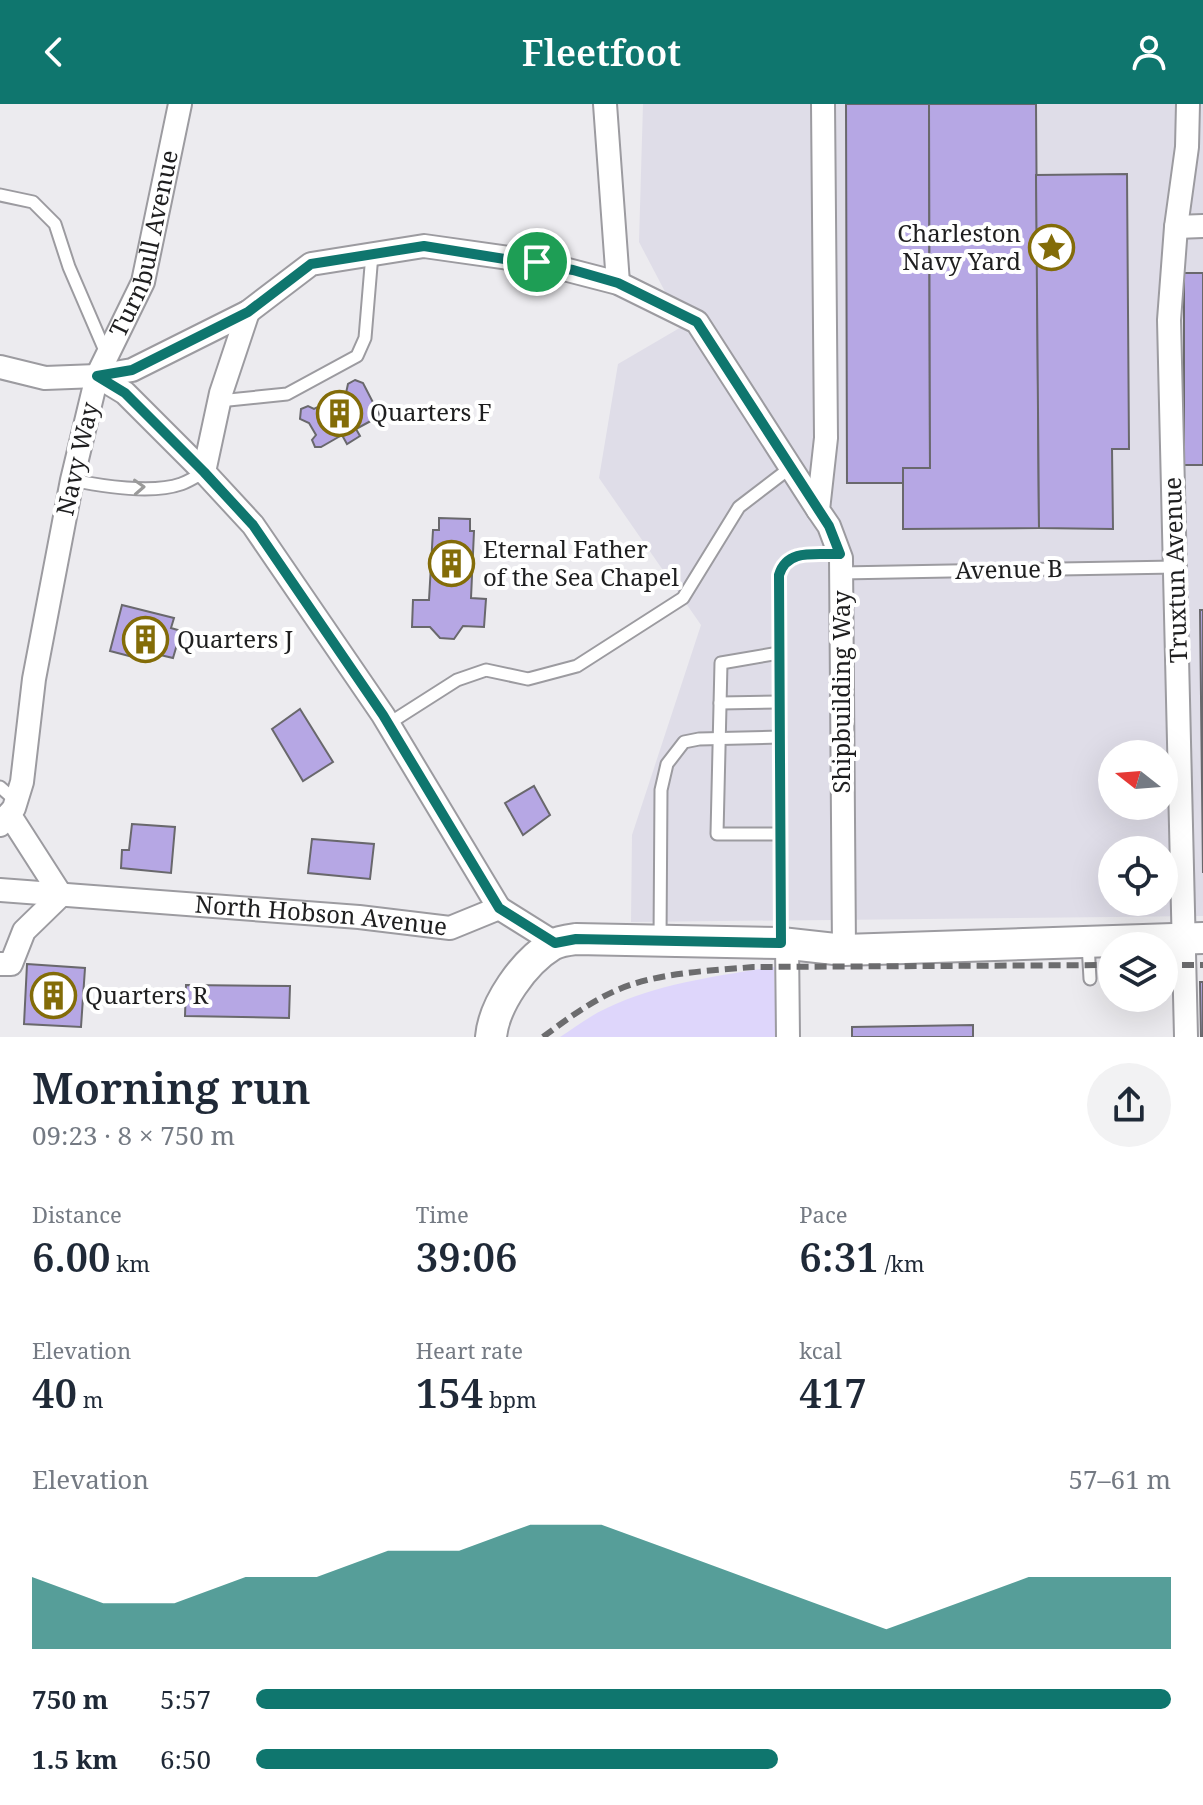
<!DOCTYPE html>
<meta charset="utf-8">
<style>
:root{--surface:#fff;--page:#f2f2f3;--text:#1f2937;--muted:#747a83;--accent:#0f766e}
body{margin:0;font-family:"Noto Serif",serif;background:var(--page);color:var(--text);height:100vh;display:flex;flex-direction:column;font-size:30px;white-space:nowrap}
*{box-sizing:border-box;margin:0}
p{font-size:26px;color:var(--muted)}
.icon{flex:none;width:44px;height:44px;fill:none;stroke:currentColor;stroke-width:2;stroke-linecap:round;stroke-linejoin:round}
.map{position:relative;height:933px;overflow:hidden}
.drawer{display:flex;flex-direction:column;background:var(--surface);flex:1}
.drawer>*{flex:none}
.needle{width:52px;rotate:287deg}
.fabs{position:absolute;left:1098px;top:636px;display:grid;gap:16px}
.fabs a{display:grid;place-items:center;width:80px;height:80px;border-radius:50%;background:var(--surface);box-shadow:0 8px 32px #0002;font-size:40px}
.pin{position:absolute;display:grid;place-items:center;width:68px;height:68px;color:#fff;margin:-34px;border:4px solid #fff;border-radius:50%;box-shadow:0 2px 8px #0007}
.round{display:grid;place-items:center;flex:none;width:84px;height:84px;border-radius:42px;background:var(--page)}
.summary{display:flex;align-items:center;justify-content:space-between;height:136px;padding:0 32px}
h1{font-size:44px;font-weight:600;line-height:60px}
.figures{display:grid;grid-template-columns:repeat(3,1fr);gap:12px;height:136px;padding:8px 32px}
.figures div{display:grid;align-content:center}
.figures b{font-size:40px;font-weight:600}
.figures small{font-size:22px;font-weight:400}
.figures p{font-size:22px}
.chart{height:224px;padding:16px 32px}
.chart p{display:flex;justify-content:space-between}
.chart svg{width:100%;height:144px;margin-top:8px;fill:var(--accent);opacity:.7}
ul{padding:0 32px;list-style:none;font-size:26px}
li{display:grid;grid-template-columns:128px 96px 1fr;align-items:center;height:60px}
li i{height:20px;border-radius:10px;background:var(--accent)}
header{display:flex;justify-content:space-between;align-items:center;height:104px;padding:0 32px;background:var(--accent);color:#fff;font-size:36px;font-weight:600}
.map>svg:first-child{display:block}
</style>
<header><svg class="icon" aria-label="back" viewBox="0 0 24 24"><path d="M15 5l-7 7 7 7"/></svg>Fleetfoot<svg class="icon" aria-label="person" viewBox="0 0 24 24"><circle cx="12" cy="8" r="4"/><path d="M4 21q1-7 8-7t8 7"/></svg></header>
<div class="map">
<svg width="1203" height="933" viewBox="0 0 1203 933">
<rect width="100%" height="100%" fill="#ecebef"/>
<path fill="#dfdde8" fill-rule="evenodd" d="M643,0H1203V812L631,818L632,731L701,521L599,374L618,260L683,222L639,138ZM1112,650H1164V702H1112ZM1112,746H1164V798H1112Z"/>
<path fill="#ded6fb" d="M774,863L776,933H560C576,923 591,911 607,904C660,879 718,872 774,863Z"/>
<g fill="#b6a7e4" stroke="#69686c" stroke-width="2">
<path d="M846,0H929L930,364H903V379H847Z"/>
<path d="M929,0H1036L1039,424L903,425V364H930Z"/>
<path d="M1127,70L1129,345H1112L1113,425L1039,424L1036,71Z"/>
<rect x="1184" y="169" width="19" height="192"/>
<path d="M355,276L363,279L380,312L356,325L360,332L347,340L342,331L321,343H315L312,336L316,331L309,319L300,315L301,305L308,302L314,305L346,289L348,280Z"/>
<path d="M439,414L470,415V427H474L471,494L486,495L484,523L463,522L454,535L440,534L430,523H412L413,496H429L433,426H439Z"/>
<path d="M122,501L174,514L171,524L181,527L173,554L135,545L133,553L110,547Z"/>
<path d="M1200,506H1203V769Z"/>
<path d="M300,605L333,658L303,677L272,625Z"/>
<path d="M534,682L550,711L523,731L505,699Z"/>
<path d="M132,720L175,723L171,769L121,764L122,746H129Z"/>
<path d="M312,735L374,740L370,775L308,769Z"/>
<path d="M27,860L85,864L81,923L24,920Z"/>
<path d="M1200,878H1203V933H1201Z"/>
<path d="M186,881L290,882L289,914L185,912Z"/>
<path d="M973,921V933H852V923Z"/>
</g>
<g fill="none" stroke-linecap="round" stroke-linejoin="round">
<defs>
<g id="lane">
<path d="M0,91L33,98L55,120L69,163L106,249"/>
<path d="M219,297L287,290L357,252L365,234L372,150"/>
<path d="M72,376C101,382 152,390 181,380C189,377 197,372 204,368"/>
<path d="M841,469L1176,463"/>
<path d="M779,549L721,559L717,730H780"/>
<path d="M720,599L779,598"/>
<path d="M388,620L457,576L486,566L528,575L577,562L683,494L739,403L790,364"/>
<path d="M0,683L16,697"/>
<path d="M660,836L661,686L667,660L684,638L699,635L780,633"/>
<path d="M781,838L779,471C787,444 816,451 840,450"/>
<path d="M1088,840L1090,875"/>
</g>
<g id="street">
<path d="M605,0L618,179"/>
<path d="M823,0L826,334L818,406L829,422L841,454L844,846"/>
<path d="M1176,123L1203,122"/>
<path d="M0,263L45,274L97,272"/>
<path d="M97,272L125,289L204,368L253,421L383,611L499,804"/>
<path id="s1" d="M97,272L143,178L180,0"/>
<path d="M204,368L221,289L248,208"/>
<path d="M0,721L14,704L22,678L34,575L72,376L97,272L132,266L248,208L311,160L424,142L537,158L618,179L697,218L818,406"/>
<path id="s2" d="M0,786L359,813L450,824L499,804L555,839"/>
<path d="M787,839L788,933"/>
<path d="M0,860H11L24,827L61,791L9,710"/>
<path d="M1186,933L1169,216L1176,123L1187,43L1188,0"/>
</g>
<path id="secondary" d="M491,933C494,900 524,858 552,841C559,837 568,836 576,835L781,839L844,846L1203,834"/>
</defs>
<use href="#lane" stroke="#9c9ba0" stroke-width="15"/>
<use href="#street" stroke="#9c9ba0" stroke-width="26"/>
<use href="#secondary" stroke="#9c9ba0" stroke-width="34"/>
<use href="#lane" stroke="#fff" stroke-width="11"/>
<use href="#street" stroke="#fff" stroke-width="22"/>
<use href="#secondary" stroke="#fff" stroke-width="30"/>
<g stroke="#6c6c6e" stroke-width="6" stroke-dasharray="12 6" stroke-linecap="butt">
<path d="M1164,861H1203"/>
<path d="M543,933C567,915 590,898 617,886C659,868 709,867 753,863L1112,861"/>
</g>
</g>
<defs><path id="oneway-chevron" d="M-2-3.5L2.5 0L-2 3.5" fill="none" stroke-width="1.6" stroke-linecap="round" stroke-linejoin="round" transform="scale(2)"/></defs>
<use stroke="#9a9a9a" href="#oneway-chevron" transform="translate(139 383) rotate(-3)"/>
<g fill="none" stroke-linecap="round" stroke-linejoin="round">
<defs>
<path id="route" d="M424,142L573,166L618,179L697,218L829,422L840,450C816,451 787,444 779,471L781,839L576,835L555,839L499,804L383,611L253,421L204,368L125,289L97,272L132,266L248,208L311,160Z"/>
</defs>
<use href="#route" stroke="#fff" stroke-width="16"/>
<use href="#route" stroke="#0f766e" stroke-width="10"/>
</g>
<defs>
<symbol id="sight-ring" viewBox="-11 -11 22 22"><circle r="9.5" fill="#fff" stroke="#836c08" stroke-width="1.5"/><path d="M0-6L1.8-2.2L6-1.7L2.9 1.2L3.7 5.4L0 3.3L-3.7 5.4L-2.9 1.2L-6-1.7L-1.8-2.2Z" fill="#836c08"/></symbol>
<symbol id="building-ring" viewBox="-11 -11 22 22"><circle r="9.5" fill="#fff" stroke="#836c08" stroke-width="1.5"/><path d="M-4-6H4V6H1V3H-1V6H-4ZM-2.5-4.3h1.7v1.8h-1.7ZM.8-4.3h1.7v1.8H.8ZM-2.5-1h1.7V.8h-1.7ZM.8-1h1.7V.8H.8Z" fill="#836c08"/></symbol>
</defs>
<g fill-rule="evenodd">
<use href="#sight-ring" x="1026" y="118" width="51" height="51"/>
<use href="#building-ring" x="314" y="284" width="51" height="51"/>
<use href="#building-ring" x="426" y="434" width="51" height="51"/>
<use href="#building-ring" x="120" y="510" width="51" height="51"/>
<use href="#building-ring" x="28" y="866" width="51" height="51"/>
</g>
<g text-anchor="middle" stroke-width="8" stroke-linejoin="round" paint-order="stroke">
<g font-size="24" fill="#1e1e1f" stroke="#fff" text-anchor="start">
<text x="1021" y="138" text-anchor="end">Charleston<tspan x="1021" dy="28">Navy Yard</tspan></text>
<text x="370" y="317">Quarters F</text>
<text x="483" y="454">Eternal Father<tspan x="483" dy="28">of the Sea Chapel</tspan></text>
<text x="177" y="544">Quarters J</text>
<text x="85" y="900">Quarters R</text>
</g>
<g font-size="24" fill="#1e1e1f" stroke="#fff">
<text dy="8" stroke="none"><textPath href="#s1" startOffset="142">Turnbull Avenue</textPath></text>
<text transform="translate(78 355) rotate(-77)" y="8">Navy Way</text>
<text transform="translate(1009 466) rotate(-1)" y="8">Avenue B</text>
<text transform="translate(1176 466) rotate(-92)" y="8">Truxtun Avenue</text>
<text transform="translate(842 588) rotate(-90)" y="8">Shipbuilding Way</text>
<text dy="8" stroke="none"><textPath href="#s2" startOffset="322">North Hobson Avenue</textPath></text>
</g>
</g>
</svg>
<div class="fabs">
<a><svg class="needle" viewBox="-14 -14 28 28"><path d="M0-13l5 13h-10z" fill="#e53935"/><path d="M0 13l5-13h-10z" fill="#747a83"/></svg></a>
<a><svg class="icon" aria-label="locate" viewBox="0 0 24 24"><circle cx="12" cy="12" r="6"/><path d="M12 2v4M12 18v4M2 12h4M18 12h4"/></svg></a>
<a><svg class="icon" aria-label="layers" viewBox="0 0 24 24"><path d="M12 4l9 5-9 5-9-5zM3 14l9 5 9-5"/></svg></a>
</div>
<div class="pin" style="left:537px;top:158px;background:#1e9e55"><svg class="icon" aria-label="arrive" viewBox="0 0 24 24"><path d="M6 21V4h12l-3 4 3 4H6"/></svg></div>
</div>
<section class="drawer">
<div class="summary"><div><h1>Morning run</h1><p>09:23 · 8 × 750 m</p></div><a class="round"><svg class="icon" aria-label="share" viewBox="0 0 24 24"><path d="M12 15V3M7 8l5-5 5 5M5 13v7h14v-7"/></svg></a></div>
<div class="figures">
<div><p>Distance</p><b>6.00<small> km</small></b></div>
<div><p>Time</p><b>39:06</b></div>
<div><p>Pace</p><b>6:31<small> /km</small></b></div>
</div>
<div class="figures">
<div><p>Elevation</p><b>40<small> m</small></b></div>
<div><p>Heart rate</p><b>154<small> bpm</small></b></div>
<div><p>kcal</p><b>417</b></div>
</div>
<div class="chart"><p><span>Elevation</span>57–61 m</p>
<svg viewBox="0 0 160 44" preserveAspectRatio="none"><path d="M0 44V22L10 30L20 30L30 22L40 22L50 14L60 14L70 6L80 6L90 14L100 22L110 30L120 38L130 30L140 22L150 22L160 22V44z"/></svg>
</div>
<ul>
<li><b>750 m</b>5:57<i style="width:100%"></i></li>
<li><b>1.5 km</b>6:50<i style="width:57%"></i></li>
</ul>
</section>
